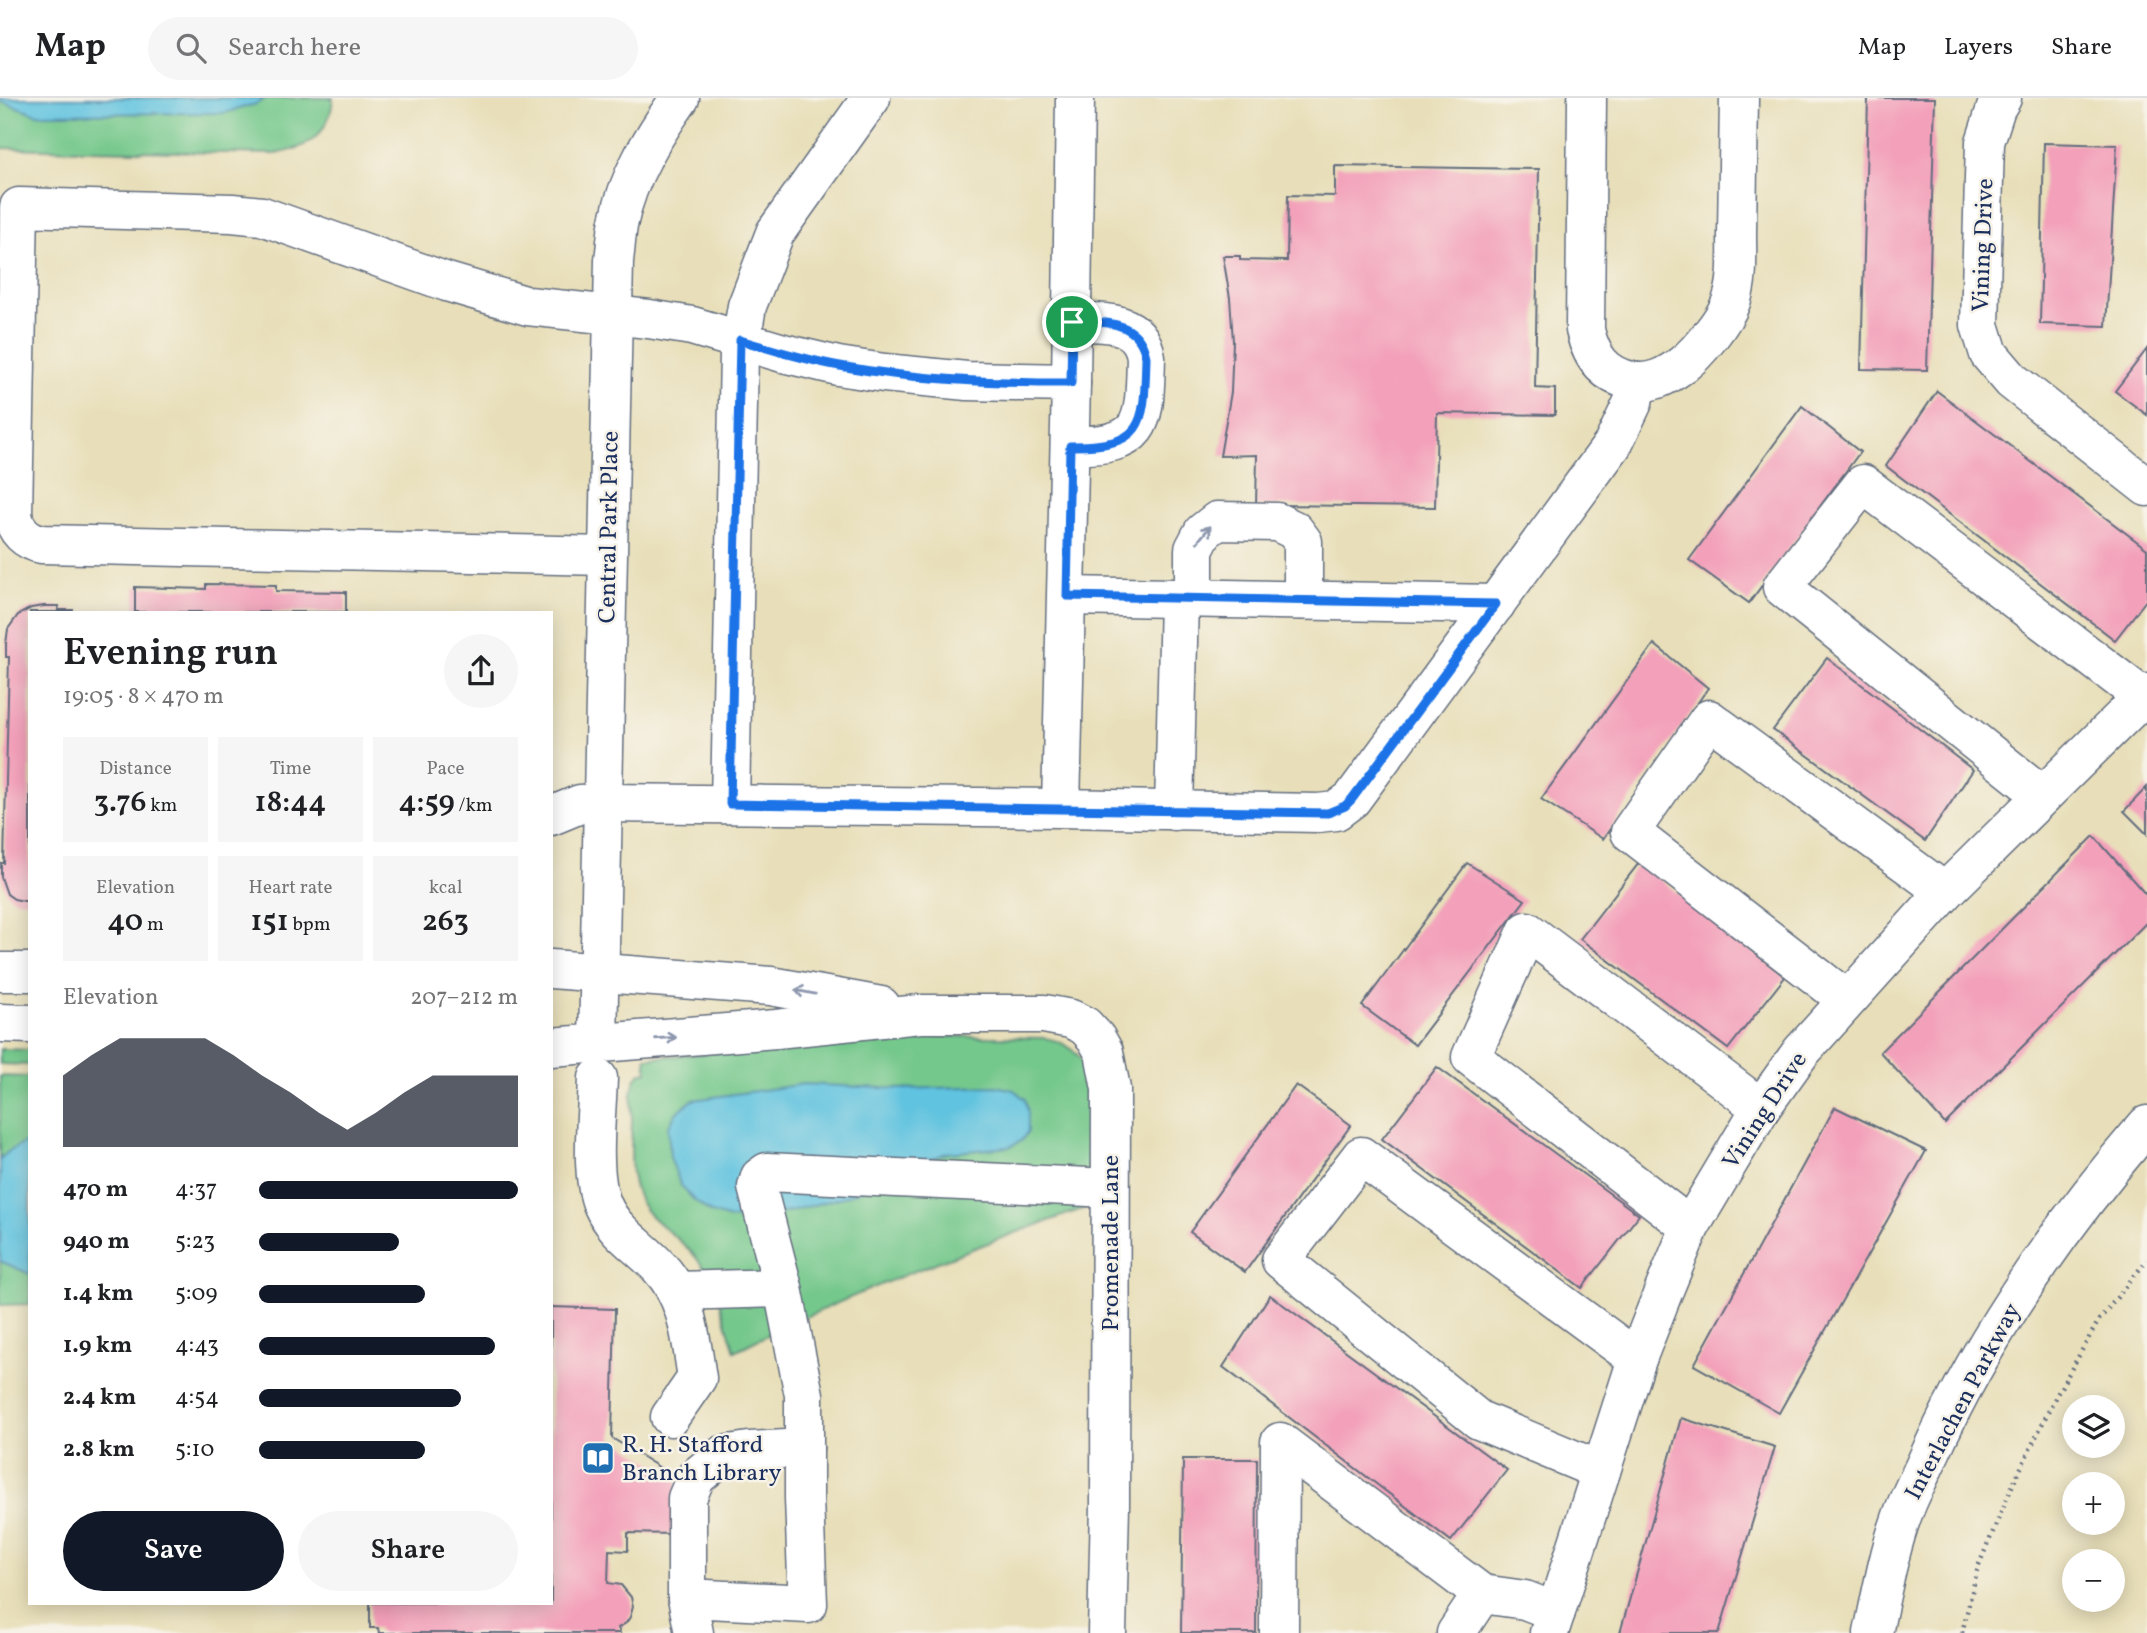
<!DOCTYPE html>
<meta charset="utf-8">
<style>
:root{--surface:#fff;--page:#f6f6f6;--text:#202124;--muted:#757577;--line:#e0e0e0;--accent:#111827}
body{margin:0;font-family:Vollkorn,serif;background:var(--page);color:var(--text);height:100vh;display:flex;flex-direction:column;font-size:26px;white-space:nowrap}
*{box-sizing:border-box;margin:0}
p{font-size:23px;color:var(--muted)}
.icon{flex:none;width:38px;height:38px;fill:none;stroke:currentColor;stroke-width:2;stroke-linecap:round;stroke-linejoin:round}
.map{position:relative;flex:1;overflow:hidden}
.drawer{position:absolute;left:28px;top:513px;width:525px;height:994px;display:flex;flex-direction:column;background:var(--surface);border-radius:0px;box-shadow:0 4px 18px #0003}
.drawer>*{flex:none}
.buttons{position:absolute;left:2062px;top:1297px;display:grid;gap:14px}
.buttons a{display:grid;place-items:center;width:63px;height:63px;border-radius:50%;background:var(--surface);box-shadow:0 4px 18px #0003;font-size:35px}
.pin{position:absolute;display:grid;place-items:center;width:60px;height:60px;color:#fff;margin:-30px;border:4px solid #fff;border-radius:50%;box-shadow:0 2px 7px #0007}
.round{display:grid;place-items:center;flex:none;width:74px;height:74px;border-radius:37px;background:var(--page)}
.head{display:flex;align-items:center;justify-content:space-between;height:119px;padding:0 35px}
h1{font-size:38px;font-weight:600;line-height:52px}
.figures{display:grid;grid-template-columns:repeat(3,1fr);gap:10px;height:119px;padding:7px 35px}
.figures div{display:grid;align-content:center;border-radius:0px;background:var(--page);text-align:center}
.figures b{font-size:30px;font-weight:600}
.figures small{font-size:19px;font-weight:400}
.figures p{font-size:19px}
.chart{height:196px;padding:14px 35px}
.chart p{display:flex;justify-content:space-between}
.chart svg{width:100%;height:126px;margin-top:7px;fill:var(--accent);opacity:.7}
.action{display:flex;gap:14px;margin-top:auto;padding:14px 35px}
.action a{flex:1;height:80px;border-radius:42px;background:var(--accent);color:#fff;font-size:28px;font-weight:600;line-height:80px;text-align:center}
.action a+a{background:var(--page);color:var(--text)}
ul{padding:0 35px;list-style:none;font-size:23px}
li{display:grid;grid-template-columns:112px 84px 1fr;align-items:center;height:52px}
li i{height:18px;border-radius:9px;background:var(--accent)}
header{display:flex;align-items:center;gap:42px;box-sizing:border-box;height:98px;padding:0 35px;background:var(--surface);border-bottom:2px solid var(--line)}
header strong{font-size:33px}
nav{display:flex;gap:38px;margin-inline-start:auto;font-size:24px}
.search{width:490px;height:63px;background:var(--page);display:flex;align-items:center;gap:18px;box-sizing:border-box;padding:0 24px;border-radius:38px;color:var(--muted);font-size:26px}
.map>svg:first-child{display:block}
</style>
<header>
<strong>Map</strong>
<div class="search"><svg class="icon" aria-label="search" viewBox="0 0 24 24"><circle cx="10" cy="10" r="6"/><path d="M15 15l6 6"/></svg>Search here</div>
<nav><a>Map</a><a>Layers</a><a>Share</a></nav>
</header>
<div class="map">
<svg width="2147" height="1535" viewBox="0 0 2147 1535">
<rect width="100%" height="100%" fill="#f7f3e8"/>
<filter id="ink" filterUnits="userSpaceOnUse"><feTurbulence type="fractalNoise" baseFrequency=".0143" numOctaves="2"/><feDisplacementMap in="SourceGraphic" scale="14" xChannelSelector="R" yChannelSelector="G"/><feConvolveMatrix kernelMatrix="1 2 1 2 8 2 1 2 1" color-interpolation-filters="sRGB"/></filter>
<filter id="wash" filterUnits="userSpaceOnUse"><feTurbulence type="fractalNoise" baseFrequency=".00686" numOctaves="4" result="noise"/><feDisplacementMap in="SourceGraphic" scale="28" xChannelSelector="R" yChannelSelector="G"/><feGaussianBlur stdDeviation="1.57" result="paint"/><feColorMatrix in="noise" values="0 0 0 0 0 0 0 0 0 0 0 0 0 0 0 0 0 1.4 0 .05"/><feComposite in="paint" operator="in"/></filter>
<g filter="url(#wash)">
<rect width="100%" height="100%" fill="#e8dfba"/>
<g fill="#74c88c" stroke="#487c75" stroke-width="2">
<path d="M0,0H333C330,36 307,52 273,56L0,50Z"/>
<path d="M930,938L1045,940C1060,943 1072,948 1081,962C1097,985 1088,1078 1088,1109C968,1151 848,1196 735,1253C726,1227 720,1196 705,1172C691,1149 671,1137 652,1119C626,1095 631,1055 632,1023C632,1008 629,988 639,976L647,974L646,960Z"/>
<path d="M0,951L30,952V967L0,966Z"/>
<path d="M0,978L30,979V1206L0,1207Z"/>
</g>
<g fill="#60c3df" stroke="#3e799e" stroke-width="2">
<path d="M0,0H266L256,6L224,15L37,16L0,3Z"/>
<path d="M804,986L902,991L996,988L1014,992L1025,1001L1028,1014V1033L1021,1043L1009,1049L947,1055L909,1069L847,1098L768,1119L730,1121L711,1115L694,1102L681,1088L670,1059L668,1029L677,1014L693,1002Z"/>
<path d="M30,1042V1176L0,1163V1061L9,1053Z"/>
</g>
<g id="blocks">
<g fill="#f3a0ba">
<path d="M1868,0H1935L1927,272L1861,271Z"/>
<path d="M2044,45L2117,47L2106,228L2040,226Z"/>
<path d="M1335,68L1539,71L1535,290L1555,291V317L1437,315L1435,409L1276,407L1256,409L1257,357L1220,358L1231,294L1233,243L1230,200L1223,158H1240V162L1287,163L1288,97L1335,98Z"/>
<path d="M2147,251V317L2115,293Z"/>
<path d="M1937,293L2147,451V501L2115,542L1886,368Z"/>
<path d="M1802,308L1860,354L1749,505L1689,462Z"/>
<path d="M206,486L276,487V493L346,494V514H135V489L206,491Z"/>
<path d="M44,508H59L58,512H73V514H30V803H24L14,801L7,796L1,779V765H4L9,559H6V546L8,531L18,517L31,510Z"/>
<path d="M1654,546L1708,590L1603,741L1541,701Z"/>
<path d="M1827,560L1973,672L1925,743L1773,632Z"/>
<path d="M2147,689V736L2124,713Z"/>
<path d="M2094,738L2147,798V824L1945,1026L1880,954Z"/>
<path d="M1467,765L1525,802L1415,947L1362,908Z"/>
<path d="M1639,765L1785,879L1728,951L1580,841Z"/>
<path d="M1437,969L1639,1117L1582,1190L1382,1041Z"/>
<path d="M1296,987L1351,1027L1245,1174L1190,1134Z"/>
<path d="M1835,1009L1926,1053L1779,1315L1694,1267Z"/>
<path d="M1270,1197L1507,1372L1451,1443L1223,1269Z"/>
<path d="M551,1209L615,1211L612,1340L678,1381L672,1436L628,1435V1453L609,1452L608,1485L621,1487L631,1499L633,1509L630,1519L626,1525L618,1530L620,1535H379L378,1530H370V1505H551Z"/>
<path d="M1681,1320L1775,1349L1719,1535H1620Z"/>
<path d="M1183,1361H1257L1256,1535H1181Z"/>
</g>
</g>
</g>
<g filter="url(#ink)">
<use href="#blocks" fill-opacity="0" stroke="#636d7e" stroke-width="2"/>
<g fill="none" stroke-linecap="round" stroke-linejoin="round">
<defs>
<g id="minor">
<path d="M1587,0L1585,232C1591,259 1604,277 1632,283C1651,287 1667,278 1682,267C1698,255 1724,223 1731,204C1739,182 1737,157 1737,135C1738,90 1738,45 1739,0"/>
<path d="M2002,0L1996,10L1985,44L1980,227L1989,256L2012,283L2147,389"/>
<path d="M1071,285L1075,0"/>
<path d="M1070,347C1147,349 1144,325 1146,259C1140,221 1102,224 1072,224"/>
<path d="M607,458L42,446C26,443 15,433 13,416L19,109L232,115L262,118L447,184L528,208L649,221L692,228L783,255L838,268L884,275L967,283L1071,285L1061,710"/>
<path d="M1067,498L1496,506"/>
<path d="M1194,501V451L1203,434L1217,423L1277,424L1294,432L1303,444V502"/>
<path d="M2042,697L1782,489L1863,386L2143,599"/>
<path d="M730,706L739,255L747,208L775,135L871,0"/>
<path d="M1174,713L1179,501"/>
<path d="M551,718L580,706L603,705L1061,710L1318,715L1336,713L1352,701L1613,346L1633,304L1637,284"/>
<path d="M551,871L771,888L881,908"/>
<path d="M0,874H30"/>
<path d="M1846,901L1630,734L1709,621L1945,794"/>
<path d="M0,925L30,926"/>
<path d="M598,946L614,162C616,149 616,136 619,123C628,78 654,37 680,0"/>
<path d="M551,949L776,931L920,916H1044L1071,921L1085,928L1096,940L1104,954L1111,991L1110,1407L1107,1535"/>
<path d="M598,980C597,1016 589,1076 603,1108C615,1135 641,1149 660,1170C688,1200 691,1242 697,1280L670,1319"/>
<path d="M1690,1129L1471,959L1527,833L1761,1010"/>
<path d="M677,1193L783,1190"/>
<path d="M1601,1373L1479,1322L1281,1162L1361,1058L1637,1261"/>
<path d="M1482,1496L1525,1502L1556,1514"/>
<path d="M687,1500V1400L696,1379L723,1357L749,1353L804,1350"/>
<path d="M694,1535L687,1500L808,1506L804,1400V1297L783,1190L757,1089L760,1079L767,1074L1110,1090"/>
<path d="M1279,1535L1280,1344L1482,1496L1456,1535"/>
<path d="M1549,1535L1637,1261L1664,1192L1690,1129L1761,1010L1801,954L1945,794L2147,595"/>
<path d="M1873,1535C1881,1498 1888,1457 1901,1421C1908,1400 1920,1379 1929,1358C1984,1236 2060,1128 2147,1027"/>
</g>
</defs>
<use href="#minor" stroke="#636d7e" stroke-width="41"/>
<path stroke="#636d7e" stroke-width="4.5" stroke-dasharray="2 5" stroke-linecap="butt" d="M1962,1535L1978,1469L2014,1384L2055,1300L2099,1222L2147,1162"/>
<use href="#minor" stroke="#fff" stroke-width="38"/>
</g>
<defs><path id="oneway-shaft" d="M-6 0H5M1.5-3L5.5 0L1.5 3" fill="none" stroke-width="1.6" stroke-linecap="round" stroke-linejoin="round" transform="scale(1.75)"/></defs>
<g stroke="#8d97ae">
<use href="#oneway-shaft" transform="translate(1204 436) rotate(-51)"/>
<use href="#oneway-shaft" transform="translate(805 894) rotate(-169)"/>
<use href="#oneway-shaft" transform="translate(666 940) rotate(-4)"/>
</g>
</g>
<g fill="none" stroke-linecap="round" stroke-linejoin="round" filter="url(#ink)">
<defs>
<path id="route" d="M1072,224C1103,224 1139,221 1146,259C1144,325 1147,349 1070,348L1067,498L1496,506L1352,701L1345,708L1328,715L730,706L740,242C773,252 806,262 840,268C916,282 993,285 1071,285Z"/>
</defs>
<use href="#route" stroke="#fff" stroke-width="14"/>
<use href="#route" stroke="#1a73e8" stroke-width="9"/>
</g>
<defs>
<symbol id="library-square" viewBox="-11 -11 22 22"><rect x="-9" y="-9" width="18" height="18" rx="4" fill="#1f6fb2" stroke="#f7f3e8"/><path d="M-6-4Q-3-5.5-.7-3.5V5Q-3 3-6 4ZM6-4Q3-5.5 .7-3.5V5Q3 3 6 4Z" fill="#fff"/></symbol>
</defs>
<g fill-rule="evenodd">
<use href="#library-square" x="579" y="1341" width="38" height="38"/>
</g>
<g text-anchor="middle" stroke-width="5" stroke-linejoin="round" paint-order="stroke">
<g font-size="24" fill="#1b2f5e" stroke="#f7f3e8">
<text transform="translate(1982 147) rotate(-88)" y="8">Vining Drive</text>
<text transform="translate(608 429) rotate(-89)" y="8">Central Park Place</text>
<text transform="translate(1764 1012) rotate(-57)" y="8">Vining Drive</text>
<text transform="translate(1110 1145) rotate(-90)" y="8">Promenade Lane</text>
<text transform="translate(1962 1303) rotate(-62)" y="8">Interlachen Parkway</text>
</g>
<g font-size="24" fill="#1b2f5e" stroke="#f7f3e8" text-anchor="start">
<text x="622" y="1354">R. H. Stafford<tspan x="622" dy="28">Branch Library</tspan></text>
</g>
</g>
</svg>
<div class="buttons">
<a><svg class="icon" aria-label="layers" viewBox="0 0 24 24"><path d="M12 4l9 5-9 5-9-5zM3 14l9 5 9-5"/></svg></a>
<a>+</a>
<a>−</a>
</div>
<div class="pin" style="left:1072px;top:224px;background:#1e9e55"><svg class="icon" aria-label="arrive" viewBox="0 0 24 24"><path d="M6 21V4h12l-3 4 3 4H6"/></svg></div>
<section class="drawer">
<div class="head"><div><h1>Evening run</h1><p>19:05 · 8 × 470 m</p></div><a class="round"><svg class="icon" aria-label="share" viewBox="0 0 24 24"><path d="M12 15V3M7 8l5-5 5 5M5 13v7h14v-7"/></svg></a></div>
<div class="figures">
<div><p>Distance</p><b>3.76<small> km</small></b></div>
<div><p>Time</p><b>18:44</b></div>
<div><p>Pace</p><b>4:59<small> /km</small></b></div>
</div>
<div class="figures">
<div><p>Elevation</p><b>40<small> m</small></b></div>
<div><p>Heart rate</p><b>151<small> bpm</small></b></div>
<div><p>kcal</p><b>263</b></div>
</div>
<div class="chart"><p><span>Elevation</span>207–212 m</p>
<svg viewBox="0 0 160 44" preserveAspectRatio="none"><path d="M0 44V19L10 12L20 6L30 6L40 6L50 6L60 12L70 19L80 25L90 32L100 38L110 32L120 25L130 19L140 19L150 19L160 19V44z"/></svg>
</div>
<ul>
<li><b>470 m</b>4:37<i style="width:100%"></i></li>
<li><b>940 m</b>5:23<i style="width:54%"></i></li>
<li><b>1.4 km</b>5:09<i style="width:64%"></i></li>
<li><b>1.9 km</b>4:43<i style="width:91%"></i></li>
<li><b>2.4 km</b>4:54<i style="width:78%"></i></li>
<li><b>2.8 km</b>5:10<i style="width:64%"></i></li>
</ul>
<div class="action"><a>Save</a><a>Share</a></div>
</section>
</div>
